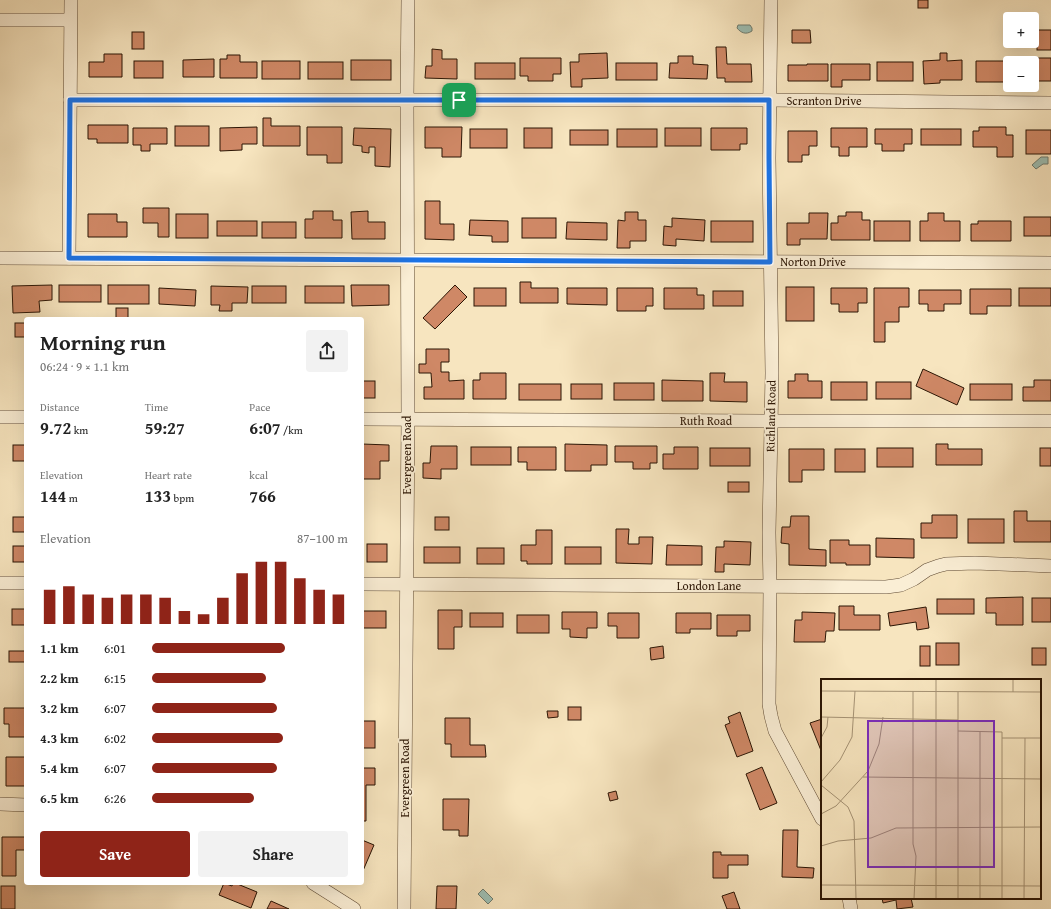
<!DOCTYPE html>
<meta charset="utf-8">
<style>
:root{--surface:#fff;--page:#f2f2f2;--text:#222;--muted:#767676;--accent:#8f2418}
body{margin:0;font-family:"Gentium Book Plus",serif;background:var(--page);color:var(--text);height:100vh;display:flex;flex-direction:column;font-size:15px;white-space:nowrap}
*{box-sizing:border-box;margin:0}
p{font-size:13px;color:var(--muted)}
.icon{flex:none;width:22px;height:22px;fill:none;stroke:currentColor;stroke-width:2;stroke-linecap:round;stroke-linejoin:round}
.map{position:relative;flex:1;overflow:hidden}
.sheet{position:absolute;left:24px;top:317px;width:340px;height:568px;display:flex;flex-direction:column;background:var(--surface);border-radius:4px;box-shadow:0 4px 16px #0002}
.sheet>*{flex:none}
.fabs{position:absolute;left:1003px;top:12px;display:grid;gap:8px}
.fabs a{display:grid;place-items:center;width:36px;height:36px;border-radius:4px;background:var(--surface);box-shadow:0 4px 16px #0002;font-size:20px}
.pin{position:absolute;display:grid;place-items:center;width:34px;height:34px;color:#fff;margin:-17px;border-radius:8px;box-shadow:0 2px 6px #0006}
.round{display:grid;place-items:center;flex:none;width:42px;height:42px;border-radius:4px;background:var(--page)}
.head{display:flex;align-items:center;justify-content:space-between;height:68px;padding:0 16px}
h1{font-size:22px;font-weight:700;line-height:30px}
.stats{display:grid;grid-template-columns:repeat(3,1fr);gap:6px;height:68px;padding:4px 16px}
.stats div{display:grid;align-content:center}
.stats b{font-size:17px;font-weight:700}
.stats small{font-size:11px;font-weight:400}
.stats p{font-size:11px}
.chart{height:112px;padding:8px 16px}
.chart p{display:flex;justify-content:space-between}
.chart svg{width:100%;height:72px;margin-top:4px;stroke:var(--accent);stroke-width:6}
.action{display:flex;gap:8px;margin-top:auto;padding:8px 16px}
.action a{flex:1;height:46px;border-radius:4px;background:var(--accent);color:#fff;font-size:16px;font-weight:700;line-height:46px;text-align:center}
.action a+a{background:var(--page);color:var(--text)}
ul{padding:0 16px;list-style:none;font-size:13px}
li{display:grid;grid-template-columns:64px 48px 1fr;align-items:center;height:30px}
li i{height:10px;border-radius:5px;background:var(--accent)}
.map>svg:first-child{display:block}
</style>
<div class="map">
<svg width="1051" height="909" viewBox="0 0 1051 909">
<rect width="100%" height="100%" fill="#f7e5bf"/>
<filter id="stains"><feTurbulence type="fractalNoise" baseFrequency=".005" numOctaves="4"/><feColorMatrix values="0 0 0 0 .2 0 0 0 0 .09 0 0 0 0 .02 0 0 0 .5 -.17"/></filter>
<radialGradient id="worn" r=".72"><stop offset=".6" stop-color="#630" stop-opacity="0"/><stop offset="1" stop-color="#630" stop-opacity=".3"/></radialGradient>
<g fill="#9dbfb4" stroke="#6f7b6e">
<path d="M738,25H750L752,28V31C746,35 741,33 737,28Z"/>
<path d="M1041,157H1048V164H1043L1036,169L1032,165Z"/>
<path d="M483,889L493,899L488,904L478,894Z"/>
</g>
<g fill="#cf8866" stroke="#2b1504">
<rect x="918" y="0" width="10" height="8"/>
<path d="M792,30H810L811,43H792Z"/>
<rect x="1037" y="30" width="14" height="20"/>
<rect x="132" y="32" width="12" height="17"/>
<path d="M716,47H726L727,64H751L752,82H725V78H717Z"/>
<path d="M432,49L442,50V59H457V79L425,78L426,66H432Z"/>
<path d="M607,53L608,78L582,79V87H571L570,62H579V54Z"/>
<path d="M940,53H947V61L962,60V80H940V83L924,84L923,61L940,60Z"/>
<path d="M104,54H122V77H89V62H104Z"/>
<path d="M227,55H240V62H257V78H220V59H227Z"/>
<path d="M678,56H693V64L708,65L707,79L669,78L670,63H678Z"/>
<path d="M520,58H561V74H553V81H528V76H520Z"/>
<path d="M1030,58H1051V81H1032V63H1030Z"/>
<path d="M214,59V77H183V60Z"/>
<rect x="351" y="60" width="40" height="20"/>
<rect x="134" y="61" width="29" height="17"/>
<rect x="262" y="61" width="38" height="18"/>
<path d="M976,61H1011L1010,82H976Z"/>
<rect x="308" y="62" width="35" height="17"/>
<rect x="877" y="62" width="36" height="19"/>
<rect x="475" y="63" width="40" height="16"/>
<rect x="616" y="63" width="41" height="17"/>
<path d="M807,64H828V81H788V65H807Z"/>
<path d="M831,64H870V80H842V87H831Z"/>
<path d="M263,118H271V126H300V146H263Z"/>
<path d="M88,125H128V143H97V139H88Z"/>
<rect x="175" y="126" width="34" height="20"/>
<path d="M257,127V144H242V150L220,151V128Z"/>
<path d="M307,127H342V163H327V155H307Z"/>
<path d="M425,127H462L461,157H442V148H425Z"/>
<path d="M979,127H1006V135H1013V157H997V147H973V131H979Z"/>
<path d="M133,128H167V144H150V151H141V145H133Z"/>
<path d="M354,128L391,129L390,167L375,166V147H369V153L362,152V146L353,145Z"/>
<rect x="524" y="128" width="28" height="20"/>
<rect x="665" y="128" width="36" height="18"/>
<path d="M711,128H747V144H740V150H711Z"/>
<path d="M831,128H867V147H849V156H839V147H831Z"/>
<rect x="470" y="129" width="37" height="19"/>
<rect x="617" y="129" width="40" height="18"/>
<path d="M875,129H912V144H904V151H882V144H875Z"/>
<rect x="921" y="129" width="40" height="16"/>
<rect x="570" y="130" width="38" height="15"/>
<rect x="1026" y="130" width="25" height="24"/>
<path d="M788,131H817V146H809V155H802V162H788Z"/>
<path d="M425,201H440V224H454V240L425,239Z"/>
<path d="M143,208H169V237H158V223H143Z"/>
<path d="M313,211H333V220H342V238H305V219H313Z"/>
<path d="M368,211V222H385V239H352L351,212Z"/>
<path d="M625,212H638V220H646V241H630V248H617L618,220L625,221Z"/>
<path d="M846,212H862V220H870V240H831V223H838V216H846Z"/>
<path d="M809,213H828L827,239H800V245H787V223H809Z"/>
<path d="M928,213H944V221H960V241H920V221H928Z"/>
<path d="M88,214H117V222H127V237H88Z"/>
<rect x="176" y="214" width="32" height="24"/>
<rect x="1024" y="217" width="27" height="19"/>
<rect x="522" y="218" width="34" height="20"/>
<path d="M672,218L705,220L704,241L676,239V246L663,245L664,226L672,227Z"/>
<path d="M470,220L508,221V242H492V236L469,235Z"/>
<rect x="217" y="221" width="40" height="15"/>
<rect x="711" y="221" width="42" height="21"/>
<rect x="874" y="221" width="36" height="20"/>
<path d="M978,221H1011V241H971V224H978Z"/>
<rect x="262" y="222" width="34" height="16"/>
<path d="M567,222L607,223V240L566,239Z"/>
<path d="M520,282H531V288H558V303H520Z"/>
<path d="M52,285V300L39,301L40,312L13,313L12,286Z"/>
<rect x="59" y="285" width="42" height="17"/>
<rect x="108" y="285" width="41" height="19"/>
<path d="M351,285H389V305L352,306Z"/>
<path d="M455,285L467,297L435,329L423,318Z"/>
<path d="M211,286L248,287L247,303H232V311H219L220,305H211Z"/>
<rect x="252" y="286" width="34" height="17"/>
<rect x="305" y="286" width="39" height="17"/>
<rect x="786" y="287" width="28" height="34"/>
<path d="M159,288L196,290L195,306L159,304Z"/>
<rect x="474" y="288" width="32" height="18"/>
<path d="M567,288H607V305L567,304Z"/>
<path d="M617,288H653V306H646V311H617Z"/>
<path d="M664,288H697V295H704V309H664Z"/>
<path d="M831,288H867V303H858V312H839V304H831Z"/>
<path d="M874,288H909V307H899V322H885V342H874Z"/>
<rect x="1019" y="288" width="32" height="18"/>
<path d="M970,289H1011V306H987V314H970Z"/>
<path d="M919,290H961V304H944V311H928V304H919Z"/>
<rect x="713" y="291" width="30" height="15"/>
<rect x="116" y="308" width="12" height="11"/>
<rect x="15" y="323" width="11" height="14"/>
<path d="M426,349H449V362H441V372H449V381L464,380V399H424V387H432L431,373H419V364H426Z"/>
<path d="M923,369L964,388L957,405L916,386Z"/>
<path d="M480,373H506V399H473V380H480Z"/>
<path d="M710,373H725L724,382H747V402L710,401Z"/>
<path d="M795,374H808V381H822V398H788V381H795Z"/>
<path d="M662,380L703,381V401H662Z"/>
<path d="M1034,380H1051V401H1023V387H1034Z"/>
<rect x="362" y="381" width="13" height="17"/>
<rect x="831" y="382" width="36" height="18"/>
<rect x="876" y="382" width="35" height="17"/>
<rect x="614" y="383" width="40" height="17"/>
<rect x="519" y="384" width="42" height="16"/>
<rect x="571" y="384" width="31" height="15"/>
<rect x="970" y="384" width="42" height="16"/>
<path d="M362,444L389,445V461H380V479H362Z"/>
<path d="M565,444L607,445V465H591V471H565Z"/>
<path d="M936,444H948V449H982V465H936Z"/>
<rect x="13" y="445" width="13" height="16"/>
<path d="M431,446H457V469H441V479L423,478V463H430Z"/>
<path d="M615,446H657V463H650V469H633V462H615Z"/>
<rect x="471" y="447" width="40" height="18"/>
<path d="M518,447H556V470H527V462H518Z"/>
<path d="M674,447H698V469H663V454H674Z"/>
<rect x="710" y="448" width="40" height="18"/>
<rect x="877" y="448" width="36" height="19"/>
<rect x="1040" y="448" width="11" height="18"/>
<path d="M789,449H824V470H802V482H789Z"/>
<rect x="835" y="449" width="30" height="23"/>
<rect x="728" y="482" width="21" height="10"/>
<path d="M1014,511H1027V521H1051V542H1014Z"/>
<path d="M932,515H957V538H921V523H932Z"/>
<path d="M791,516H809V549L826,550V566L789,565V544L781,543L782,527H790Z"/>
<rect x="13" y="517" width="12" height="15"/>
<rect x="435" y="517" width="14" height="13"/>
<rect x="968" y="519" width="36" height="24"/>
<path d="M616,529H629L628,544H639V537H653L652,564L616,563Z"/>
<path d="M536,530H552V564H527V561H521V545H536Z"/>
<path d="M876,538L914,539V558L876,557Z"/>
<path d="M830,540H849V545H870V565H846V563H830Z"/>
<path d="M724,541L751,542L750,565L724,564V572H715L716,547H724Z"/>
<rect x="367" y="544" width="20" height="18"/>
<path d="M667,545L702,546V565H666Z"/>
<rect x="13" y="546" width="13" height="16"/>
<rect x="424" y="547" width="36" height="16"/>
<rect x="565" y="547" width="36" height="17"/>
<rect x="477" y="548" width="27" height="16"/>
<path d="M1023,597V625H996V613H986V598Z"/>
<rect x="1032" y="598" width="19" height="24"/>
<rect x="937" y="599" width="37" height="15"/>
<path d="M839,606H854V615H880V630H839Z"/>
<path d="M926,607L929,628L917,630L916,622L890,626L888,613Z"/>
<rect x="12" y="609" width="14" height="16"/>
<path d="M438,610H462V627H454V649H438Z"/>
<rect x="362" y="611" width="24" height="17"/>
<path d="M562,612H597V628H587V638L570,637V629H562Z"/>
<path d="M802,612L835,613L834,631H826L825,642H794L795,620H802Z"/>
<rect x="470" y="613" width="33" height="14"/>
<path d="M608,613H639V638H617V626H608Z"/>
<path d="M676,613H711V629H690V633H676Z"/>
<rect x="517" y="615" width="32" height="18"/>
<path d="M717,615H750V631H737V636H717Z"/>
<rect x="936" y="643" width="23" height="22"/>
<path d="M663,646L664,658L651,660L650,648Z"/>
<rect x="920" y="646" width="10" height="20"/>
<rect x="1032" y="648" width="14" height="17"/>
<rect x="9" y="651" width="16" height="11"/>
<rect x="568" y="707" width="13" height="13"/>
<path d="M4,708H26V737H9V724H4Z"/>
<path d="M547,711H558V717L548,718Z"/>
<path d="M740,712L753,751L737,757L725,725L730,723L728,717Z"/>
<path d="M445,718H470V745H485L486,757H451V744H445Z"/>
<path d="M822,719V753L810,723Z"/>
<rect x="362" y="721" width="13" height="27"/>
<path d="M6,757H25L26,786H6Z"/>
<path d="M762,767L777,803L760,810L746,774Z"/>
<path d="M362,768H375V785H366V821H362Z"/>
<path d="M616,791L618,799L610,801L608,793Z"/>
<path d="M443,799H469L468,836H459V830H443Z"/>
<path d="M783,830H798L797,867L814,868L813,878L782,877Z"/>
<path d="M2,837H26V850H16V876H2Z"/>
<path d="M362,840L374,845L362,873Z"/>
<path d="M713,852H721V855H748V865H728V878H713Z"/>
<path d="M224,883L232,886L233,883H235L257,892L251,908L219,895Z"/>
<rect x="1" y="886" width="14" height="23"/>
<path d="M437,886H457L456,909H436Z"/>
<path d="M734,892L740,909H727L722,896Z"/>
<path d="M882,898H911L913,907L897,909L896,900L883,903Z"/>
<path d="M271,901L289,909H267Z"/>
</g>
<g fill="none" stroke-linecap="round" stroke-linejoin="round">
<defs>
<g id="minor">
<path d="M771,0L769,158L772,373L769,533L770,586L769,704L771,716L775,731L822,819"/>
<path d="M0,20H70"/>
<path d="M70,100H769L1051,103"/>
<path d="M0,258C350,259 701,262 1051,263"/>
<path d="M69,258L71,0"/>
<path d="M0,417H26"/>
<path d="M362,419L771,421H1051"/>
<path d="M0,583H26"/>
<path d="M362,584L886,587L901,585L914,579L927,570L938,566L946,564L975,563L1051,566"/>
<path d="M0,804L26,805"/>
<path d="M313,883L354,909"/>
<path d="M849,898L851,909"/>
<path d="M404,909L408,420L407,99L408,0"/>
</g>
</defs>
<use href="#minor" stroke="#5e4933" stroke-width="14"/>
<use href="#minor" stroke="#faeed5" stroke-width="13"/>
</g>
<g fill="none" stroke-linecap="round" stroke-linejoin="round">
<defs>
<path id="route" d="M70,100H769V158L770,262L69,258Z"/>
</defs>
<use href="#route" stroke="#fff" stroke-width="8"/>
<use href="#route" stroke="#1a73e8" stroke-width="5"/>
</g>
<g text-anchor="middle" stroke-width="3.5" stroke-linejoin="round" paint-order="stroke">
<g font-size="12" fill="#2b1504" stroke="#faeed5">
<text x="824" y="105">Scranton Drive</text>
<text x="813" y="266">Norton Drive</text>
<text transform="translate(771 416) rotate(-89)" y="4">Richland Road</text>
<text x="706" y="425">Ruth Road</text>
<text transform="translate(407 455) rotate(-90)" y="4">Evergreen Road</text>
<text x="709" y="590">London Lane</text>
<text transform="translate(405 778) rotate(-90)" y="4">Evergreen Road</text>
</g>
</g>
<g transform="translate(821 679)">
<rect width="220" height="220" fill="#f7e5bf"/>
<path fill="none" stroke="#a59274" stroke-width="1" d="M0,12L220,13M92,12V165L95,177L93,220M192,13V0M0,38L137,41M137,52L181,53V220M0,59L6,48L7,38M181,59H220M42,98L220,100M0,103L19,81L31,58L34,12M0,106L27,128L33,142L35,220M0,135L15,127L47,92L58,65L62,38M0,167L17,162L50,159L75,149L220,148M0,206L220,207M115,220V0M137,220V13M159,220V52M203,220L204,59"/>
<path fill="#7b2cbf" fill-opacity="0.15" stroke="#7b2cbf" stroke-width="2" d="M47,42H173V188H47Z"/>
<rect width="220" height="220" fill="none" stroke="#2b1504" stroke-width="2"/>
</g>
<rect width="100%" height="100%" filter="url(#stains)"/>
<rect width="100%" height="100%" fill="url(#worn)"/>
</svg>
<div class="fabs">
<a>+</a>
<a>−</a>
</div>
<div class="pin" style="left:459px;top:100px;background:#1e9e55"><svg class="icon" aria-label="arrive" viewBox="0 0 24 24"><path d="M6 21V4h12l-3 4 3 4H6"/></svg></div>
<section class="sheet">
<div class="head"><div><h1>Morning run</h1><p>06:24 · 9 × 1.1 km</p></div><a class="round"><svg class="icon" aria-label="share" viewBox="0 0 24 24"><path d="M12 15V3M7 8l5-5 5 5M5 13v7h14v-7"/></svg></a></div>
<div class="stats">
<div><p>Distance</p><b>9.72<small> km</small></b></div>
<div><p>Time</p><b>59:27</b></div>
<div><p>Pace</p><b>6:07<small> /km</small></b></div>
</div>
<div class="stats">
<div><p>Elevation</p><b>144<small> m</small></b></div>
<div><p>Heart rate</p><b>133<small> bpm</small></b></div>
<div><p>kcal</p><b>766</b></div>
</div>
<div class="chart"><p><span>Elevation</span>87–100 m</p>
<svg viewBox="0 0 160 44" preserveAspectRatio="none"><path d="M5 44V23M15 44V21M25 44V26M35 44V28M45 44V26M55 44V26M65 44V28M75 44V36M85 44V38M95 44V28M105 44V13M115 44V6M125 44V6M135 44V16M145 44V23M155 44V26"/></svg>
</div>
<ul>
<li><b>1.1 km</b>6:01<i style="width:68%"></i></li>
<li><b>2.2 km</b>6:15<i style="width:58%"></i></li>
<li><b>3.2 km</b>6:07<i style="width:64%"></i></li>
<li><b>4.3 km</b>6:02<i style="width:67%"></i></li>
<li><b>5.4 km</b>6:07<i style="width:64%"></i></li>
<li><b>6.5 km</b>6:26<i style="width:52%"></i></li>
</ul>
<div class="action"><a>Save</a><a>Share</a></div>
</section>
</div>
